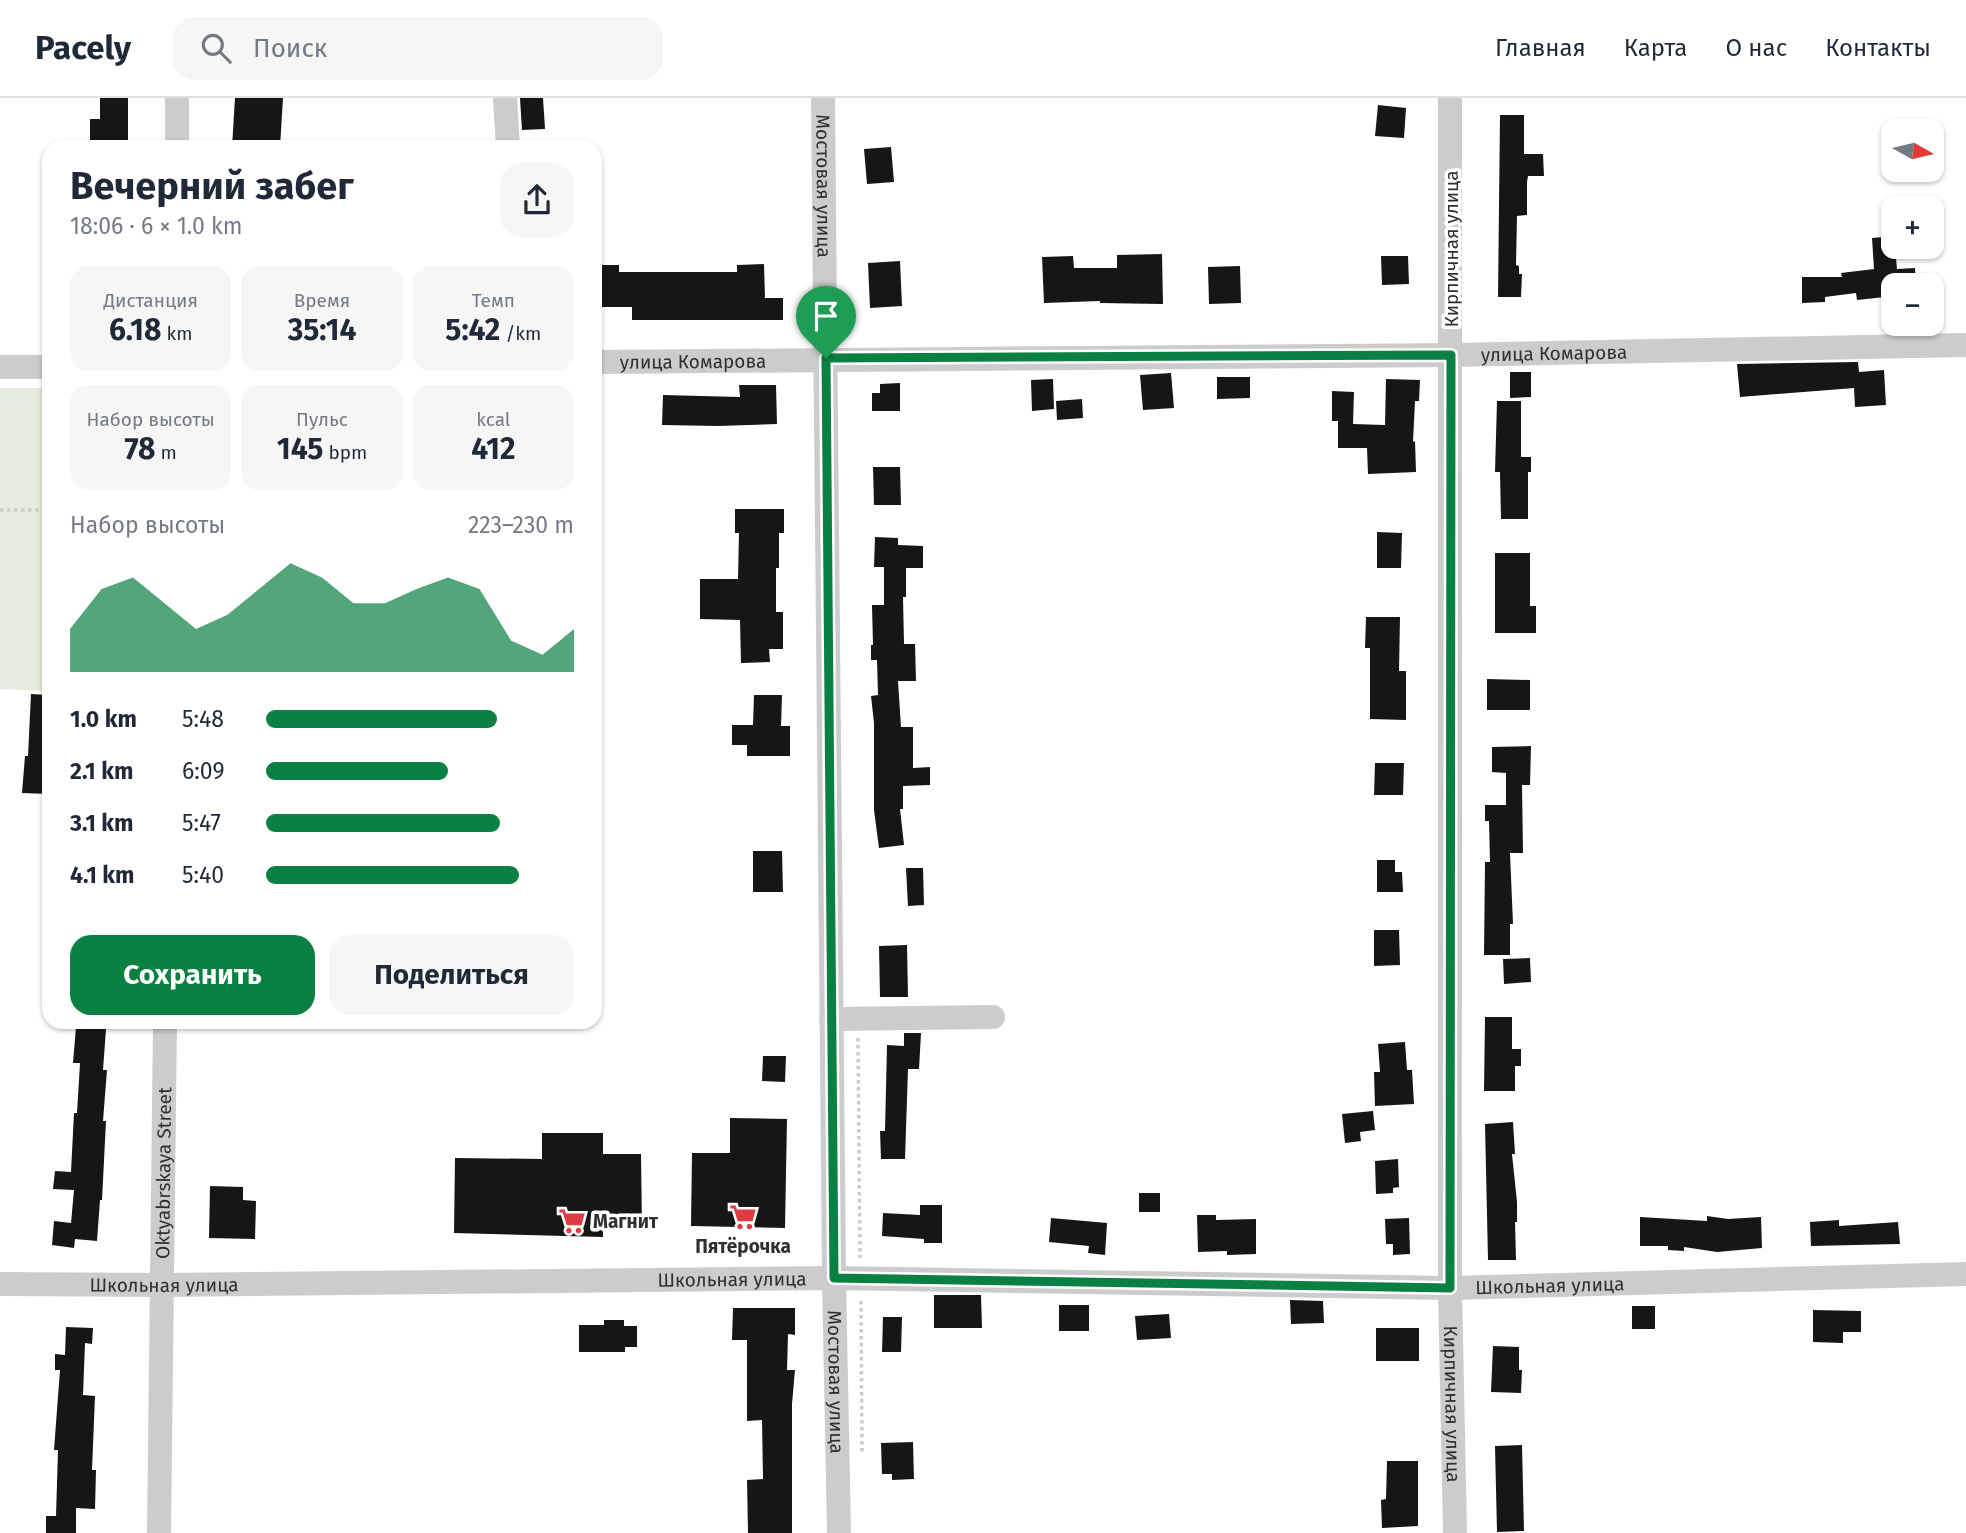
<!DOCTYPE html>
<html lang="ru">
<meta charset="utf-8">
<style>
:root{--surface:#fff;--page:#f6f6f7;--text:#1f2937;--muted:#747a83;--line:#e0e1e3;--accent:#0b8043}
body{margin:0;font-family:"Fira Sans",sans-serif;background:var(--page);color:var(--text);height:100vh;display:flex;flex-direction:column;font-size:26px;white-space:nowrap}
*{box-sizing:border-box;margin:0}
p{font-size:23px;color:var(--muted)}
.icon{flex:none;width:38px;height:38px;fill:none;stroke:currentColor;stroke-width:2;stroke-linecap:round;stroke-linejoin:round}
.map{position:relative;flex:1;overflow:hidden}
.details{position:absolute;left:42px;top:42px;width:560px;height:889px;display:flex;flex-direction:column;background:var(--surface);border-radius:21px;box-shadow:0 2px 5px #0004}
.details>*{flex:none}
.needle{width:46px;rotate:98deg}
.fabs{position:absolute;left:1881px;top:21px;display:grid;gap:14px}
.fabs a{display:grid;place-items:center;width:63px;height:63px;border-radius:14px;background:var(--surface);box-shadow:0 2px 5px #0004;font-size:35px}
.pin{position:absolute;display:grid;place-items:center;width:60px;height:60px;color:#fff;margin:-72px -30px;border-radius:50% 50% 50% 0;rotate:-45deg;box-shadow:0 0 7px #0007}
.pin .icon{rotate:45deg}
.round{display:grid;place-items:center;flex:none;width:74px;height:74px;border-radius:21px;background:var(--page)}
.headline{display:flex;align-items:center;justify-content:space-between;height:119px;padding:0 28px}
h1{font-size:38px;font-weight:700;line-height:52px}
.metrics{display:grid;grid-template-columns:repeat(3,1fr);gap:10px;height:119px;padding:7px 28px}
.metrics div{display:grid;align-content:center;border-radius:18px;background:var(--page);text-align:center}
.metrics b{font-size:30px;font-weight:700}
.metrics small{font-size:19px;font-weight:400}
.metrics p{font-size:19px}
.chart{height:196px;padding:14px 28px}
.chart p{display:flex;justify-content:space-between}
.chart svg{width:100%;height:126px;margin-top:7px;fill:var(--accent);opacity:.7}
.primary-button{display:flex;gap:14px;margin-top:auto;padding:14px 28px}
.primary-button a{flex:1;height:80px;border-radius:21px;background:var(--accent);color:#fff;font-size:28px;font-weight:700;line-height:80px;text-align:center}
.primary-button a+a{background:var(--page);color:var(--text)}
ul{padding:0 28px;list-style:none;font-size:23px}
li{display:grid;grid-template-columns:112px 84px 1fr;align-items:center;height:52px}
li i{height:18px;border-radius:9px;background:var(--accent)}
header{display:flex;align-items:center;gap:42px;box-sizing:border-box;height:98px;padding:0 35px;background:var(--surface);border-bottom:2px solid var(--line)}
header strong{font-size:33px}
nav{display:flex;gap:38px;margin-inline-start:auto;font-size:24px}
.search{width:490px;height:63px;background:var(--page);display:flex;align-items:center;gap:18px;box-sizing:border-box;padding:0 24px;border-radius:21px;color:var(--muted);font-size:26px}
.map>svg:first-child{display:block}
</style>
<header>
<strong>Pacely</strong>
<div class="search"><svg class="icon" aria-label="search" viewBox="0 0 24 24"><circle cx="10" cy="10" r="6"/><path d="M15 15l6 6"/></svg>Поиск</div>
<nav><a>Главная</a><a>Карта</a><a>О нас</a><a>Контакты</a></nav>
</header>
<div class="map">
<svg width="1966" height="1435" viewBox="0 0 1966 1435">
<rect width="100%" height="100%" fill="#fff"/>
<path fill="#e5ecde" d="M0,290H49V593L0,591Z"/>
<g fill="#161616">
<path d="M100,0H128V49L90,48V21H100Z"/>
<path d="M235,0H283L280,49H232Z"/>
<path d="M520,0H543L545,31L522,32Z"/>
<path d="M1378,7L1406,10L1404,40L1375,38Z"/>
<path d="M1500,17H1524V56H1543L1544,78H1528L1527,84V117L1517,118L1516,167L1519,168V176H1522L1521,199H1498Z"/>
<path d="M891,49L894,84L867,86L864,51Z"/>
<path d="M1894,138L1897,171L1915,170L1916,187H1894V198L1857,202L1856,195L1825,199V204L1802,205V179H1842L1841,175L1874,171L1872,140Z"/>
<path d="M1162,156L1163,206L1100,205V203L1044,205L1042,159L1073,158L1074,170H1117V157Z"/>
<path d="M1381,158H1408L1409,186L1382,187Z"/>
<path d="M900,163L902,208L870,210L868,165Z"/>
<path d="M764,166L765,200H783V222H632V209H595V167H619V174H737V167Z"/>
<path d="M1240,168L1241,205L1209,206L1208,169Z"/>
<path d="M1858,264L1859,274L1884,272L1886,307L1855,309L1854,290L1740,299L1737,266Z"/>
<path d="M1510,274H1531V299L1510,300Z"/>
<path d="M1171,275L1174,310L1143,312L1140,277Z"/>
<path d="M1217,279H1250V300L1217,301Z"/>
<path d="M1053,281L1054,311L1032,313L1031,282Z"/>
<path d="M1386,281L1420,282L1419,303H1415L1413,344L1415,343L1416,374L1368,376L1367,350H1338V323H1332V293L1354,294L1353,326L1385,327Z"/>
<path d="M900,285V313H872V295H880V286Z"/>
<path d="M739,287H776L777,326L718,328L662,327L663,297L740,299Z"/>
<path d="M1082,301L1083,320L1057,322L1056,303Z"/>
<path d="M1497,303H1521V359H1531V374H1528V421H1501L1500,374H1495Z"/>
<path d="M873,369H900L901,407H874Z"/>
<path d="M735,411H784V435H779V470H776V514H783V551H769L770,564L741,565L740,522L700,521V481H738L739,435H735Z"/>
<path d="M1377,434L1402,435L1401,470H1377Z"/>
<path d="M875,439L898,440V447L923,448V470H906V499H903L904,546H915L916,583H898L901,629H913V670L930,669V687L903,688V711H900L904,747L879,750L874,712V625L871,598L878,597L877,562H871V547H873L872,507H884V469H874Z"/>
<path d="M1495,455H1530V508H1536V535H1495Z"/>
<path d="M1366,519H1400L1399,573H1406V622L1370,621V550H1365Z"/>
<path d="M1487,581L1530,582V612H1487Z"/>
<path d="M31,596L49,597V696L22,695L25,658H28Z"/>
<path d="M754,597H782L781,628H790V658H747V647H732V627H753Z"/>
<path d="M1531,648L1530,687H1522L1523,755H1510L1513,826H1510V857H1484L1485,764H1490L1489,723H1485V707H1506V675L1492,674V649Z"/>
<path d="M1375,665H1404L1403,697H1374Z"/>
<path d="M753,753H782L783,794H753Z"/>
<path d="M1377,762H1395V774H1402L1403,794H1377Z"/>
<path d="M906,770H923L924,807L908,808Z"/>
<path d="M1374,832H1399L1400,867L1374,868Z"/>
<path d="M907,847L908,899H880L879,848Z"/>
<path d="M1530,860L1531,884L1504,886L1503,861Z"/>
<path d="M1485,919H1512V951H1521V968H1515V993H1484Z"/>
<path d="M76,929L106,931L103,972H107L103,1023H106L102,1102H100L97,1143L75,1141L74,1150L52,1147L54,1123L71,1125L74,1092L53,1091L55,1073L71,1074L74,1015H77L80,965H73Z"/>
<path d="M904,935H921L919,971H908L905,1061H881L880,1033H885L887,947L904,948Z"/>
<path d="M1405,944L1407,972H1412L1414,1006L1375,1008L1374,974H1380L1378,946Z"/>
<path d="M763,958H786L785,984L762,983Z"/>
<path d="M1373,1013L1375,1032L1360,1034L1361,1043L1345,1045L1342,1016Z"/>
<path d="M730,1020L787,1021L785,1130L691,1128L692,1055H730Z"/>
<path d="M1513,1024L1515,1056H1512L1517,1104V1124H1515L1516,1162H1488L1485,1026Z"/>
<path d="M542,1035H603V1056H641L642,1130L603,1131V1139L454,1135L455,1060L542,1061Z"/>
<path d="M1398,1061L1399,1089L1393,1090V1095L1376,1096L1375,1063Z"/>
<path d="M210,1088L243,1089V1102L256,1103L255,1141L209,1140Z"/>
<rect x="1139" y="1095" width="21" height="19"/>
<path d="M920,1107H942V1145H924V1141L882,1138L883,1115L920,1117Z"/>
<path d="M1197,1117H1216V1122L1256,1121V1156L1227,1157V1153L1198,1154Z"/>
<path d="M1707,1118L1728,1121L1761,1119L1762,1150L1717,1154L1684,1149V1153L1668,1152V1148H1640V1119L1707,1123Z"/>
<path d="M1051,1120L1107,1125L1105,1157L1088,1155L1089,1148L1049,1144Z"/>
<path d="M1409,1120L1410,1156L1393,1157V1146H1386L1385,1121Z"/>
<path d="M1839,1122V1128L1898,1124L1900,1146L1811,1148L1810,1124Z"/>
<path d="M934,1197H981L982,1230H934Z"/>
<path d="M1290,1202L1323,1203L1324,1225L1291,1226Z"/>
<rect x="1059" y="1207" width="30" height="26"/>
<rect x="1632" y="1208" width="23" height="23"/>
<path d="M733,1210H795V1237L788,1236L787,1272H795L792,1306V1435H748L747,1382L763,1381L762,1322L747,1323V1242H732Z"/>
<path d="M1813,1212L1861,1213V1234H1843V1245L1813,1244Z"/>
<path d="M1169,1216L1171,1240L1137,1242L1135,1218Z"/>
<path d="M883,1219H902L901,1254H882Z"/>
<path d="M604,1222H624V1228H637V1249H625V1254H579V1227H604Z"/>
<path d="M66,1229L93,1230L92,1246L85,1245L83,1297L95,1298L92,1372H96L95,1411L76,1410V1435H46V1418H56L58,1352H54L60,1272H55V1256L65,1257Z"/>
<rect x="1376" y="1230" width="43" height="33"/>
<path d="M1493,1248L1519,1249V1272H1522L1521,1295L1491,1294Z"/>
<path d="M913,1344L914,1381L892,1382V1376H882L881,1345Z"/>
<path d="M1522,1347L1524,1433L1497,1434L1495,1348Z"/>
<path d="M1387,1363H1418V1428L1382,1430L1381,1402L1386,1401Z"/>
</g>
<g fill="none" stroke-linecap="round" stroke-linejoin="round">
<g stroke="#ccc" stroke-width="3.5" stroke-dasharray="3.5 3.5" stroke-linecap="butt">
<path d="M0,412H49"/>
<path d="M858,940L860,1160"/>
<path d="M861,1203L862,1356"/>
</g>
<g stroke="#ccc" stroke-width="24">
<path d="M505,0L508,49"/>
<path id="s1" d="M823,0L834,1180L839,1435"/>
<path id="s2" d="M1450,0V1190L1455,1435"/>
<path d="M177,49V0"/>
<path id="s3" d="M595,264L1451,257L1966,247"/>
<path d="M0,269H49"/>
<path d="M831,921L993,919"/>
<path id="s4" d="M0,1186L161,1187L834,1180L1450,1190L1966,1176"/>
<path id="s5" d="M159,1435L165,924"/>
</g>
</g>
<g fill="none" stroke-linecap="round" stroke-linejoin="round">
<defs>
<path id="route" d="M1451,257L1450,1190L834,1180L826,260Z"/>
</defs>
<use href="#route" stroke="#fff" stroke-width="14"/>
<use href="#route" stroke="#0b8043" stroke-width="9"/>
</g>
<defs>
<symbol id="supermarket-bare" viewBox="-9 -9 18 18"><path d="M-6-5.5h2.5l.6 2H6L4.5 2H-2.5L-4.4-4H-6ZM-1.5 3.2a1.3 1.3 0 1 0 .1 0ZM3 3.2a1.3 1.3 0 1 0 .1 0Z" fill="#dc3c42" stroke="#fff" stroke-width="2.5" paint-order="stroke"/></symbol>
</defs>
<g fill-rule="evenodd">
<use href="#supermarket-bare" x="724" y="1100" width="38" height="38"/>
<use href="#supermarket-bare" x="553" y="1104" width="38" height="38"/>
</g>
<g text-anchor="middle" stroke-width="7" stroke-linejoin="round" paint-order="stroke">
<g font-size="19" fill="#2f2f2f" stroke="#fff">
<text dy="7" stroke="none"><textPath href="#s1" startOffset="88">Мостовая улица</textPath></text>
<text transform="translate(1451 151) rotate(-90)" y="7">Кирпичная улица</text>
<text dy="7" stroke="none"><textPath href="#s3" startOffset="959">улица Комарова</textPath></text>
<text dy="7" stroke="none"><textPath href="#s3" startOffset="98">улица Комарова</textPath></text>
<text dy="7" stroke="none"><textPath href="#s5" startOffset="360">Oktyabrskaya Street</textPath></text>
<text dy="7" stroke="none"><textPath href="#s4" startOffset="732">Школьная улица</textPath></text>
<text dy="7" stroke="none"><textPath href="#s4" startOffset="164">Школьная улица</textPath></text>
<text dy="7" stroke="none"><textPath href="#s4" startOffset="1550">Школьная улица</textPath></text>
<text dy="7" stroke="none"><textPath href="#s1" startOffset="1284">Мостовая улица</textPath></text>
<text dy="7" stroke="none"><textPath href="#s2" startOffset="1306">Кирпичная улица</textPath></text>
</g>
<g font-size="19" font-weight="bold" fill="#2f2f2f" stroke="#fff" text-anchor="start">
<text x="593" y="1130">Магнит</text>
<text x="743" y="1155" text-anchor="middle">Пятёрочка</text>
</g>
</g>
</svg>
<div class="fabs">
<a><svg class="needle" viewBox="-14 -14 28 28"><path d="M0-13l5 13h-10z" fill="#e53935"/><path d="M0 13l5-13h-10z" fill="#747a83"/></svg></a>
<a>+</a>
<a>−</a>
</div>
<div class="pin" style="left:826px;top:260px;background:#1e9e55"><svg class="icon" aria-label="arrive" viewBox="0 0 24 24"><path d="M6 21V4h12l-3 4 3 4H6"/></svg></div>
<section class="details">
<div class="headline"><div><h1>Вечерний забег</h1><p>18:06 · 6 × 1.0 km</p></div><a class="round"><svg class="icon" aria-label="share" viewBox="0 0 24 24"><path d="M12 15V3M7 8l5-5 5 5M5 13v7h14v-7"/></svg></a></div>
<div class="metrics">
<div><p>Дистанция</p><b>6.18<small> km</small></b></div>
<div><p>Время</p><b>35:14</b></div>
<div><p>Темп</p><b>5:42<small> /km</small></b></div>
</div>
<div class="metrics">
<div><p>Набор высоты</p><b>78<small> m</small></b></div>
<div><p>Пульс</p><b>145<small> bpm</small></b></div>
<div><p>kcal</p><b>412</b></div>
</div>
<div class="chart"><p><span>Набор высоты</span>223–230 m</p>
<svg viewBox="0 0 160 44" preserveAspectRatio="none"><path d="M0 44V29L10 15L20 11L30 20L40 29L50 24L60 15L70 6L80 11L90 20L100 20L110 15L120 11L130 15L140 33L150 38L160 29V44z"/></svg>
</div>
<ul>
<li><b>1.0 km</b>5:48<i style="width:75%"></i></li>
<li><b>2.1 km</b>6:09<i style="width:59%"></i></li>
<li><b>3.1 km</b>5:47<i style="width:76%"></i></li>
<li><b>4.1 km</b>5:40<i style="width:82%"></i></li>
</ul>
<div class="primary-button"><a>Сохранить</a><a>Поделиться</a></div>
</section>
</div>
